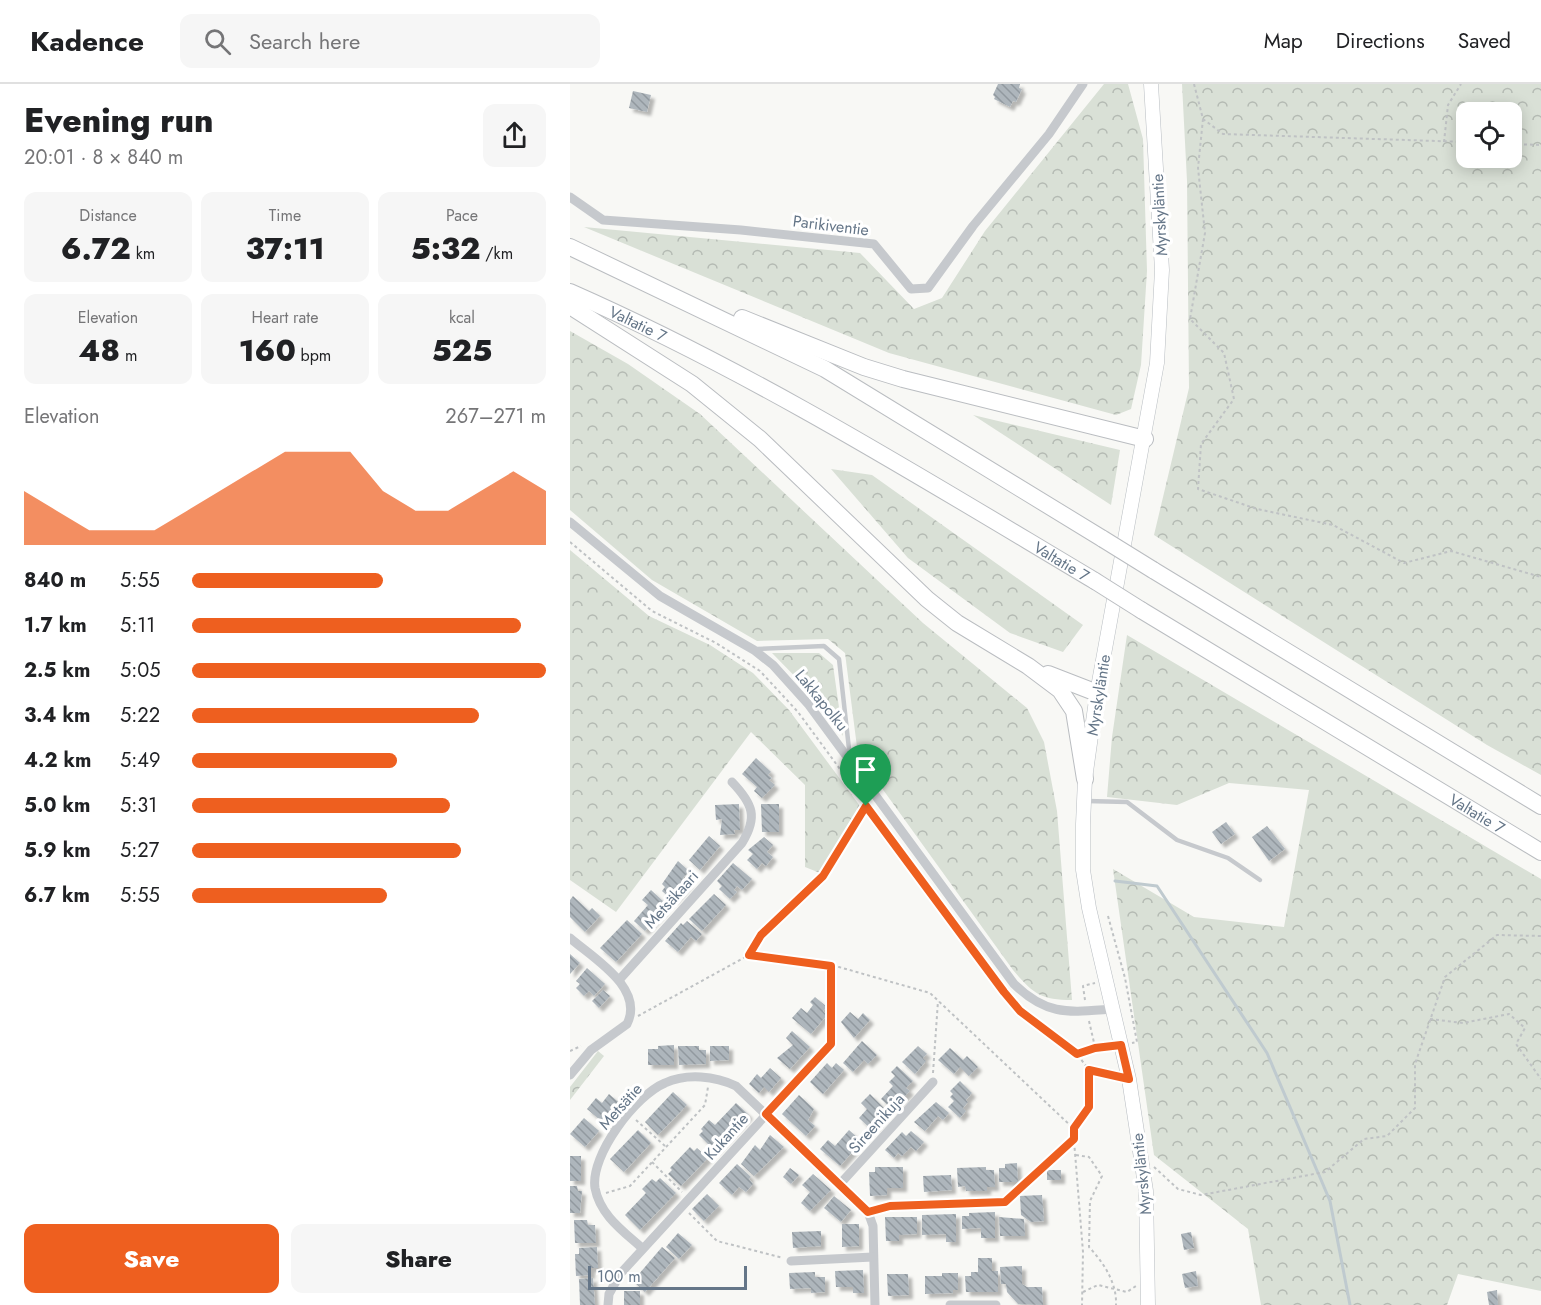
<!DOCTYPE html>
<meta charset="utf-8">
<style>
:root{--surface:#fff;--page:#f6f6f6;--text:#202124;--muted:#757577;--line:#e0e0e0;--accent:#ee5f1f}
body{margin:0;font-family:Jost,sans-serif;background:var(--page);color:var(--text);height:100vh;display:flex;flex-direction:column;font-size:22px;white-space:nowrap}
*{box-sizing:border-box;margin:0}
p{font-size:20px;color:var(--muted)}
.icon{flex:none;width:33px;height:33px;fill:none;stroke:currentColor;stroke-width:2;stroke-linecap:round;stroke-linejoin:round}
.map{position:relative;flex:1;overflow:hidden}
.side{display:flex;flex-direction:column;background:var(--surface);width:570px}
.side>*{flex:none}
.controls{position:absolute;left:886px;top:18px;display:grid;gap:12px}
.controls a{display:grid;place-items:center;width:66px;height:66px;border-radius:12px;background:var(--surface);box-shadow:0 3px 15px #0003;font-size:30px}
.scale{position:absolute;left:18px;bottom:15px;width:159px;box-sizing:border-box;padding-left:6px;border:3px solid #657688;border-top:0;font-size:16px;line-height:21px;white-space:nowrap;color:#657688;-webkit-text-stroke:4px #fff;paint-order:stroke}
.pin{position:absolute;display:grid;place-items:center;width:51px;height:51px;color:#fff;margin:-62px -26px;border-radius:50% 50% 50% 0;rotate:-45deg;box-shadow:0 0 6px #0007}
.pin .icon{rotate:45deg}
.round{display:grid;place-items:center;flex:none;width:63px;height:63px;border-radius:12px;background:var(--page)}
.headline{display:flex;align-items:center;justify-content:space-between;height:102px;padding:0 24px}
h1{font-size:33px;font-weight:800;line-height:45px}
.figures{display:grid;grid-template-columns:repeat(3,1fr);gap:9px;height:102px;padding:6px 24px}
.figures div{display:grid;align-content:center;border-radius:12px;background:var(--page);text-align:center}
.figures b{font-size:30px;font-weight:800}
.figures small{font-size:16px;font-weight:400}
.figures p{font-size:16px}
.chart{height:168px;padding:12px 24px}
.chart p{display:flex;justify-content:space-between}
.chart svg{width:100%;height:108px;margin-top:6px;fill:var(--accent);opacity:.7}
.action{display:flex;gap:12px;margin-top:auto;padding:12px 24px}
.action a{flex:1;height:69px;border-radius:12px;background:var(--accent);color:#fff;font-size:24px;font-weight:800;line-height:69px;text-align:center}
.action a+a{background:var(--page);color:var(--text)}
ul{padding:0 24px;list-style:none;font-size:20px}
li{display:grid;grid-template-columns:96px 72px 1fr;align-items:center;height:45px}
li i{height:15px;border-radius:8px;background:var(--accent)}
header{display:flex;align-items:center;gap:36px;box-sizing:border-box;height:84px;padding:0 30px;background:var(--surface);border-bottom:2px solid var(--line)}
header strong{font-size:28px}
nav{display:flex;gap:33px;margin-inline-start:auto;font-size:21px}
.search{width:420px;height:54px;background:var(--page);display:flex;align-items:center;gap:15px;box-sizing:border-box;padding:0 21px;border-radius:12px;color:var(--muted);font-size:22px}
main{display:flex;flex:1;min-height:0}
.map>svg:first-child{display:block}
</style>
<header>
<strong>Kadence</strong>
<div class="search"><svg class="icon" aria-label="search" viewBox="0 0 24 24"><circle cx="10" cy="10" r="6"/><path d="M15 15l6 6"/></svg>Search here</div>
<nav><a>Map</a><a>Directions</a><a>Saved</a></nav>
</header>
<main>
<section class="side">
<div class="headline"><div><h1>Evening run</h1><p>20:01 · 8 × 840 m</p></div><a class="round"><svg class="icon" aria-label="share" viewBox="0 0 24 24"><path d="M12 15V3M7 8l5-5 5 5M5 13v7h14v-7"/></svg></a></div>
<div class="figures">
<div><p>Distance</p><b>6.72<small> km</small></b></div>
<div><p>Time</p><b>37:11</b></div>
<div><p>Pace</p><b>5:32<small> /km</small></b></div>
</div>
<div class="figures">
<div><p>Elevation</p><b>48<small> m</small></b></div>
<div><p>Heart rate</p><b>160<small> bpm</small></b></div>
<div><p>kcal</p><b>525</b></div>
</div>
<div class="chart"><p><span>Elevation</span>267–271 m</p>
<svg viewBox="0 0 160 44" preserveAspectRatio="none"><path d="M0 44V22L10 30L20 38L30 38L40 38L50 30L60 22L70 14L80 6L90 6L100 6L110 22L120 30L130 30L140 22L150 14L160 22V44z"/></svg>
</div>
<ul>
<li><b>840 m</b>5:55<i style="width:54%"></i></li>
<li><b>1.7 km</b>5:11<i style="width:93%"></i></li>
<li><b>2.5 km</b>5:05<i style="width:100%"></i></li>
<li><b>3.4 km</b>5:22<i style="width:81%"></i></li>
<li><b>4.2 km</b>5:49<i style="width:58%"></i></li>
<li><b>5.0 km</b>5:31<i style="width:73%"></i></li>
<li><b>5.9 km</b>5:27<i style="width:76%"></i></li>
<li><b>6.7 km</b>5:55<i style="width:55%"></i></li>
</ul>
<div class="action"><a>Save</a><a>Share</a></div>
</section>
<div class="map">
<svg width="971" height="1221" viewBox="0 0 971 1221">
<defs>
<pattern id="forest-crowns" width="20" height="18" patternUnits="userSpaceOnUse" patternTransform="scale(1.5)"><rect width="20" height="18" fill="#d9e0d6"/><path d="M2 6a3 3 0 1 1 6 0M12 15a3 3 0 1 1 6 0" fill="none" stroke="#b4bab3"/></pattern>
<pattern id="building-back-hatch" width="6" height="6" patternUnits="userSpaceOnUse" patternTransform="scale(1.5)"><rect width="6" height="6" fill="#aeb6bc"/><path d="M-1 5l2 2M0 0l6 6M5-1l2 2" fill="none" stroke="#91999f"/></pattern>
<filter id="shadow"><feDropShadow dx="4" dy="4" stdDeviation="1.5" flood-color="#0004"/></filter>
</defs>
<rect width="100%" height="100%" fill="#f8f8f5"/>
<g fill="url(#forest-crowns)" fill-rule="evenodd">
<path d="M534,0H558L573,55L577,187L571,281L561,325L546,331L319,269L14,143L290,169L344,225L372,214L415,147Z"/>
<path d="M612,0H971V691L917,661L584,451L619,304L617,97ZM897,28H942V74H897Z"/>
<path d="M0,247L58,280L130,330L353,539L457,624L474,658L487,727L502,916C470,916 463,909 443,886L288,671L275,569L258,555L187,557L82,496L0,426Z"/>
<path d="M403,331L550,366L541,421Z"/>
<path d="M261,385L302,391L513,541L493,568L440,549L338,474Z"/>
<path d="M0,466L79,532L140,561L183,589L219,626L290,722L250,789L235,783V701L181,648L46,828L0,796Z"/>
<path d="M557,551L971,795V1207L888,1190L877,1221H691L678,1145L584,1071L543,785L624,833L714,843L739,706L659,699L607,721L537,713L542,653Z"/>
<path d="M202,569H249L263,581L273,652L245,613Z"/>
<path d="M28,967L34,972L0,1016V1003Z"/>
</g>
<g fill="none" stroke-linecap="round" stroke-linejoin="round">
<g stroke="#bfcacf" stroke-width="3">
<path d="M545,797L587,802L697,969L748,1089"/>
<path d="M749,1091L760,1117L780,1221"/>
</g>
</g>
<g fill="url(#building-back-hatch)" filter="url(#shadow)">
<path d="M428,0H450L449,4L452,5L446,18L443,17L440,23L424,15L425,13L423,11Z"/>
<path d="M63,7L81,11L77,28L59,24Z"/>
<path d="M186,674L201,688L198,691L202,694L199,696L205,701L192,714L184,707L187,703L172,690Z"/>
<path d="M169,720L170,746H164L165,750L150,751L152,735L146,736L145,721Z"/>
<path d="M191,720H209V748H192Z"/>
<path d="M656,738L665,750L651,760L642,748Z"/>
<path d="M697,742L715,765L699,777L682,753Z"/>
<path d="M139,752L150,762L130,786L119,776Z"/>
<path d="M194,753L203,761L197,768L203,773L196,782L192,779L187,785L177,776L183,770L178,766Z"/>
<path d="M108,777L119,787L113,794L119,799L103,817L92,807L95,803L92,800Z"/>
<path d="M163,779L182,795L172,806L167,802L164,806L167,808L160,815L149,805L152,802L147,797Z"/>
<path d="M81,806L94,818L90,822L94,826L75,847L64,837L78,821L72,816Z"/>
<path d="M144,810L156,821L132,847L119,835Z"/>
<path d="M3,812L19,827L22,824L30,832L15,848L0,833V816Z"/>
<path d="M57,836L72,850L46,878L30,864Z"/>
<path d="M117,837L132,850L126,857L121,853L108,868L95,857L111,839L113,841Z"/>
<path d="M0,870L10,879L0,890Z"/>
<path d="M17,884L35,900L24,912L19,907L14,912L6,904L10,900L6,897Z"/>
<path d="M33,906L40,912L29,924L22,917Z"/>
<path d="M245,913L257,923L253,927L257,931L241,950L222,934L231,924L237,929L243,921L240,918Z"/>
<path d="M280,928L288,935L293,929L300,936L284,954L271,938Z"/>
<path d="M222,947L240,963L220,985L207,974L223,961L216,954Z"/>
<path d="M292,957L307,971L298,980L294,976L283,988L273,979Z"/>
<path d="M104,961V981H78V965H88V962Z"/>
<path d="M108,962H129V966H136V980L109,981Z"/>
<path d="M140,962H159V976L140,977Z"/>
<path d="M348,962L357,970L353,974L356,977L345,990L332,978Z"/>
<path d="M380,964L393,976L397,972L408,983L399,992L390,983L384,990L368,976Z"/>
<path d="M257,979L262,984L266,979L274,986L253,1010L240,998Z"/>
<path d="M327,982L343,997L336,1004L340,1007L322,1025L311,1015L323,1002L319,998L325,992L321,988Z"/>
<path d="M200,984L211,994L199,1008L194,1003L189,1009L179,1000L187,990L191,994Z"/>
<path d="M390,997L402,1009L396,1016L398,1018L393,1024L396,1027L390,1034L378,1023L384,1017L380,1013L383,1010L380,1007Z"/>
<path d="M103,1008L117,1021L88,1051L75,1038Z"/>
<path d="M39,1010L53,1022L36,1041L17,1025L26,1014L32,1019Z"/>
<path d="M300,1010L316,1026L312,1030L315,1032L302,1046L289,1034L297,1025L291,1019Z"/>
<path d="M229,1011L244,1025L238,1036L245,1042L236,1052L212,1030Z"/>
<path d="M366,1018L379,1029L373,1036L368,1032L355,1047L344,1038Z"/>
<path d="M166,1019L179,1031L145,1067L129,1051L133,1047L131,1045L139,1036L145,1041Z"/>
<path d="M14,1034L29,1047L15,1063L0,1050Z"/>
<path d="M68,1046L81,1059L54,1088L40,1075Z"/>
<path d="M279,1046L288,1054L281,1062L285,1065L270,1082L250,1065L258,1056L265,1062Z"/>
<path d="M341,1047L354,1058L346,1067L341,1063L332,1072L328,1069L324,1074L315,1066L332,1048L336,1052Z"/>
<path d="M200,1051L214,1063L184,1092L171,1080L185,1061L190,1066Z"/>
<path d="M120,1063L124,1067L127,1064L138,1074L111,1102L98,1090L102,1086L100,1084Z"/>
<rect x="0" y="1072" width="11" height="25"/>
<path d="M447,1079L448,1098H429V1084H435V1080Z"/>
<path d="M167,1080L181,1093L179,1095L183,1100L176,1108L169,1103L162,1111L149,1099Z"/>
<path d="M305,1083H333V1104H317V1111L300,1112L299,1088H305Z"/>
<path d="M416,1083V1086H424L425,1103H417V1107H396L395,1102L388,1103L387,1084Z"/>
<path d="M220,1084L229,1091L221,1100L213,1093Z"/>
<rect x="477" y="1086" width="14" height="10"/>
<path d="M243,1090L261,1106L240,1127L231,1119L240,1108L232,1101Z"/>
<path d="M381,1091L382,1106L354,1108L353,1092Z"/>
<path d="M90,1094L106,1109L70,1146L55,1131L76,1109L72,1105L82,1095L86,1098Z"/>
<path d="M0,1102H7L8,1107H12L10,1129H0Z"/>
<path d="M137,1110L149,1122L134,1137L122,1125Z"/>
<path d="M472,1111L474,1137L461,1138L451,1131L450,1112Z"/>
<path d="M264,1112L281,1126L271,1138L254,1124Z"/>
<path d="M425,1128V1154H411V1144L392,1145V1132H399V1129Z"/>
<path d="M386,1130V1158H376V1150L352,1151V1131Z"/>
<path d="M315,1133H347V1150L329,1151V1157H316Z"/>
<path d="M429,1133L454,1135L455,1152H430Z"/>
<path d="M4,1136H17L18,1141H25L26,1159H5Z"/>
<path d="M272,1140H289V1162L272,1163Z"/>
<path d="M251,1147V1162L223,1164L222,1148Z"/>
<path d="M621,1148L624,1164L614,1166L611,1150Z"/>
<path d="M108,1149L122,1161L109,1175L96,1163Z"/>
<path d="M27,1163L28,1184H21V1191L6,1192L5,1170H9V1164Z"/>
<path d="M92,1163L105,1174L75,1208L63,1197Z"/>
<path d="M408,1174H422V1187H428V1208H396L395,1192H401V1188H408Z"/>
<path d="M452,1182V1200L457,1203H472L473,1221L448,1220L437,1208L436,1200H431L430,1183Z"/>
<path d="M293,1186L294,1209H283V1203H266L265,1187Z"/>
<path d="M626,1187L628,1202L615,1204L612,1190Z"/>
<path d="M245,1188V1193H255V1208L241,1209V1204L220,1205L219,1189Z"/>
<path d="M372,1189H388V1206H383V1209L355,1210V1192H372Z"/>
<path d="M317,1190H338L339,1211L318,1212Z"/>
<path d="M23,1194L25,1221H10L9,1195Z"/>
<path d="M927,1206L928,1221H919L917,1208Z"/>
<rect x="54" y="1207" width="16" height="14"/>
</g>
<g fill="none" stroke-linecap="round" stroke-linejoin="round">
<defs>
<path id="secondary" d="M578,1221L576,1107L559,995L519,824L513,786V740L515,695L527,609L587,279L592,186L581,0"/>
<g id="highway">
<path d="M0,163L255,285L533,455"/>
<path id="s1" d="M0,208C184,289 352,394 525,497"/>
<path d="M0,222L122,300L190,355L357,515L387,539L458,582L490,606L504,627L515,695"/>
<path d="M172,234L294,283L333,295L575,355"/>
<path d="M583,486L971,722"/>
<path id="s2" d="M571,526L971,768"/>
<path d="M478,590L527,609"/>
</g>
</defs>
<use href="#secondary" stroke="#b8bdc2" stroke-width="15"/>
<use href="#highway" stroke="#babdc1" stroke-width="18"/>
<g stroke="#bfc2c4" stroke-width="2" stroke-dasharray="3 3" stroke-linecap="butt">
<path d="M624,0L633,35L653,50L897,58"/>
<path d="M633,35L628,84L635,149L620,235L654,269L664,315L631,360L628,405L687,425L763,441L834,479L881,467L971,493"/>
<path d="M874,58L878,21L891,0"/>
<path d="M942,60L971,61"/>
<path d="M0,458L82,527L146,559L190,587L228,628L434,908L450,927L507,970L519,986V1023L503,1044"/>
<path d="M538,832L555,894L567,958L562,959"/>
<path d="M179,871L269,883L360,909L503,1044L513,1168L512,1221"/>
<path d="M261,882V951"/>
<path d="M515,916L513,902L525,899"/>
<path d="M68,932L179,871L191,851L253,792L296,722"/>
<path d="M860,935L893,939L939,930L955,944L946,960L971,995"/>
<path d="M519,937L525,963"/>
<path d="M0,967L11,962"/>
<path d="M507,970L539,962"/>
<path d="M519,986L546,992"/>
<path d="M363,989L368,917"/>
<path d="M66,1036L95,1062"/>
<path d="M506,1071L519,1073L532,1092L520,1117L519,1163C534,1179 547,1199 546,1221"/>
<path d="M82,1078L112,1108"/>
<path d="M584,1083L608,1105L631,1111L755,1088L794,1055L817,1052L845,1024V980L875,893L927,851L971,852"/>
<path d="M36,1109L60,1102L135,1021L138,1003"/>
<path d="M441,1112L504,1055"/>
<path d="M119,1129L147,1157L213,1174"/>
<path d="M513,1208L528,1201L557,1208L566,1202"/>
</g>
<g stroke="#c6c9cd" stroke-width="4.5">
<path d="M187,565L254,562L269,575L280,674"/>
<path d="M517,717L557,718L607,756L658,774L690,796"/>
</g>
<g stroke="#c6c9cd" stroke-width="9">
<path d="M0,113L33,136L171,146L304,160L341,205L358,204L403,142L479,50L513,0"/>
<path d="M0,438L90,512L184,566L203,581L239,621L444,900C478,933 500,928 544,925"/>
<path d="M0,854C23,874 75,904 57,940L21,966L0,991"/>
<path d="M49,896L172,759C188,733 183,720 162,698"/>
<path d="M270,1100L363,998"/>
<path d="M298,1128L320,1122L435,1117"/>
<path d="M72,1164C53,1147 30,1131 25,1104C20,1071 66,1011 95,999C117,989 145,992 166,1002L298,1128L303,1142L305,1221"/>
<path d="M221,1177L303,1173"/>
<path d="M38,1221L39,1210L50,1190L261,960"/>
<path d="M380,1221H426"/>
</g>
<use href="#secondary" stroke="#fff" stroke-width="14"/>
<use href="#highway" stroke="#fff" stroke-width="16"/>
<defs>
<g id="highway-bridge">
<path d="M533,455L583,486"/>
<path d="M525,497L571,526"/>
</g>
</defs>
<use href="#highway-bridge" stroke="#babdc1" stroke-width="18" stroke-linecap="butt"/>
<use href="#highway-bridge" stroke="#fff" stroke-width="16"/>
</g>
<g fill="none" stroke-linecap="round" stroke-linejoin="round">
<defs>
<path id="route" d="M296,722L434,908L450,927L507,970L525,964L551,961L559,995L519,986V1023L504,1044V1055L435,1118L320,1122L298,1128L196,1030L261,960V882L179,871L191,851L253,792Z"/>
</defs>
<use href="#route" stroke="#fff" stroke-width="12"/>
<use href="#route" stroke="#ee5f1f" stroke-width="8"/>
</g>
<g text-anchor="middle" stroke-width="6" stroke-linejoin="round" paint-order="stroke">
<g font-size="16" fill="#657688" stroke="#fff">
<text transform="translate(589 131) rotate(-93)" y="6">Myrskyläntie</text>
<text transform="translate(261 141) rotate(7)" y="6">Parikiventie</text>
<text dy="6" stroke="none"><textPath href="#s1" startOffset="75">Valtatie 7</textPath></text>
<text dy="6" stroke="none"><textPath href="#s1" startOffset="561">Valtatie 7</textPath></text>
<text transform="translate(528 611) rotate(-81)" y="6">Myrskyläntie</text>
<text transform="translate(252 616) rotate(51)" y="6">Lakkapolku</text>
<text dy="6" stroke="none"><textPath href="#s2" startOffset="393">Valtatie 7</textPath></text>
<text transform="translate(101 815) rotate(-48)" y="6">Metsäkaari</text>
<text transform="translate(50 1022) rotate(-48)" y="6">Metsätie</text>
<text transform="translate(306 1039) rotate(-48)" y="6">Sireenikuja</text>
<text transform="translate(156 1052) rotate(-48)" y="6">Kukantie</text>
<text transform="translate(571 1090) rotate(-96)" y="6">Myrskyläntie</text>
</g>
</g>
</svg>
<div class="controls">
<a><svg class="icon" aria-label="locate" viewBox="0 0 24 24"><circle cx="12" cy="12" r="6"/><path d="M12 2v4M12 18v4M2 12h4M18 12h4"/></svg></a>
</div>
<div class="scale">100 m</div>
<div class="pin" style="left:296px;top:722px;background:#1e9e55"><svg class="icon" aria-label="arrive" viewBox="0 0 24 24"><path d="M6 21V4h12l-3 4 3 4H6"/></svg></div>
</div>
</main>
